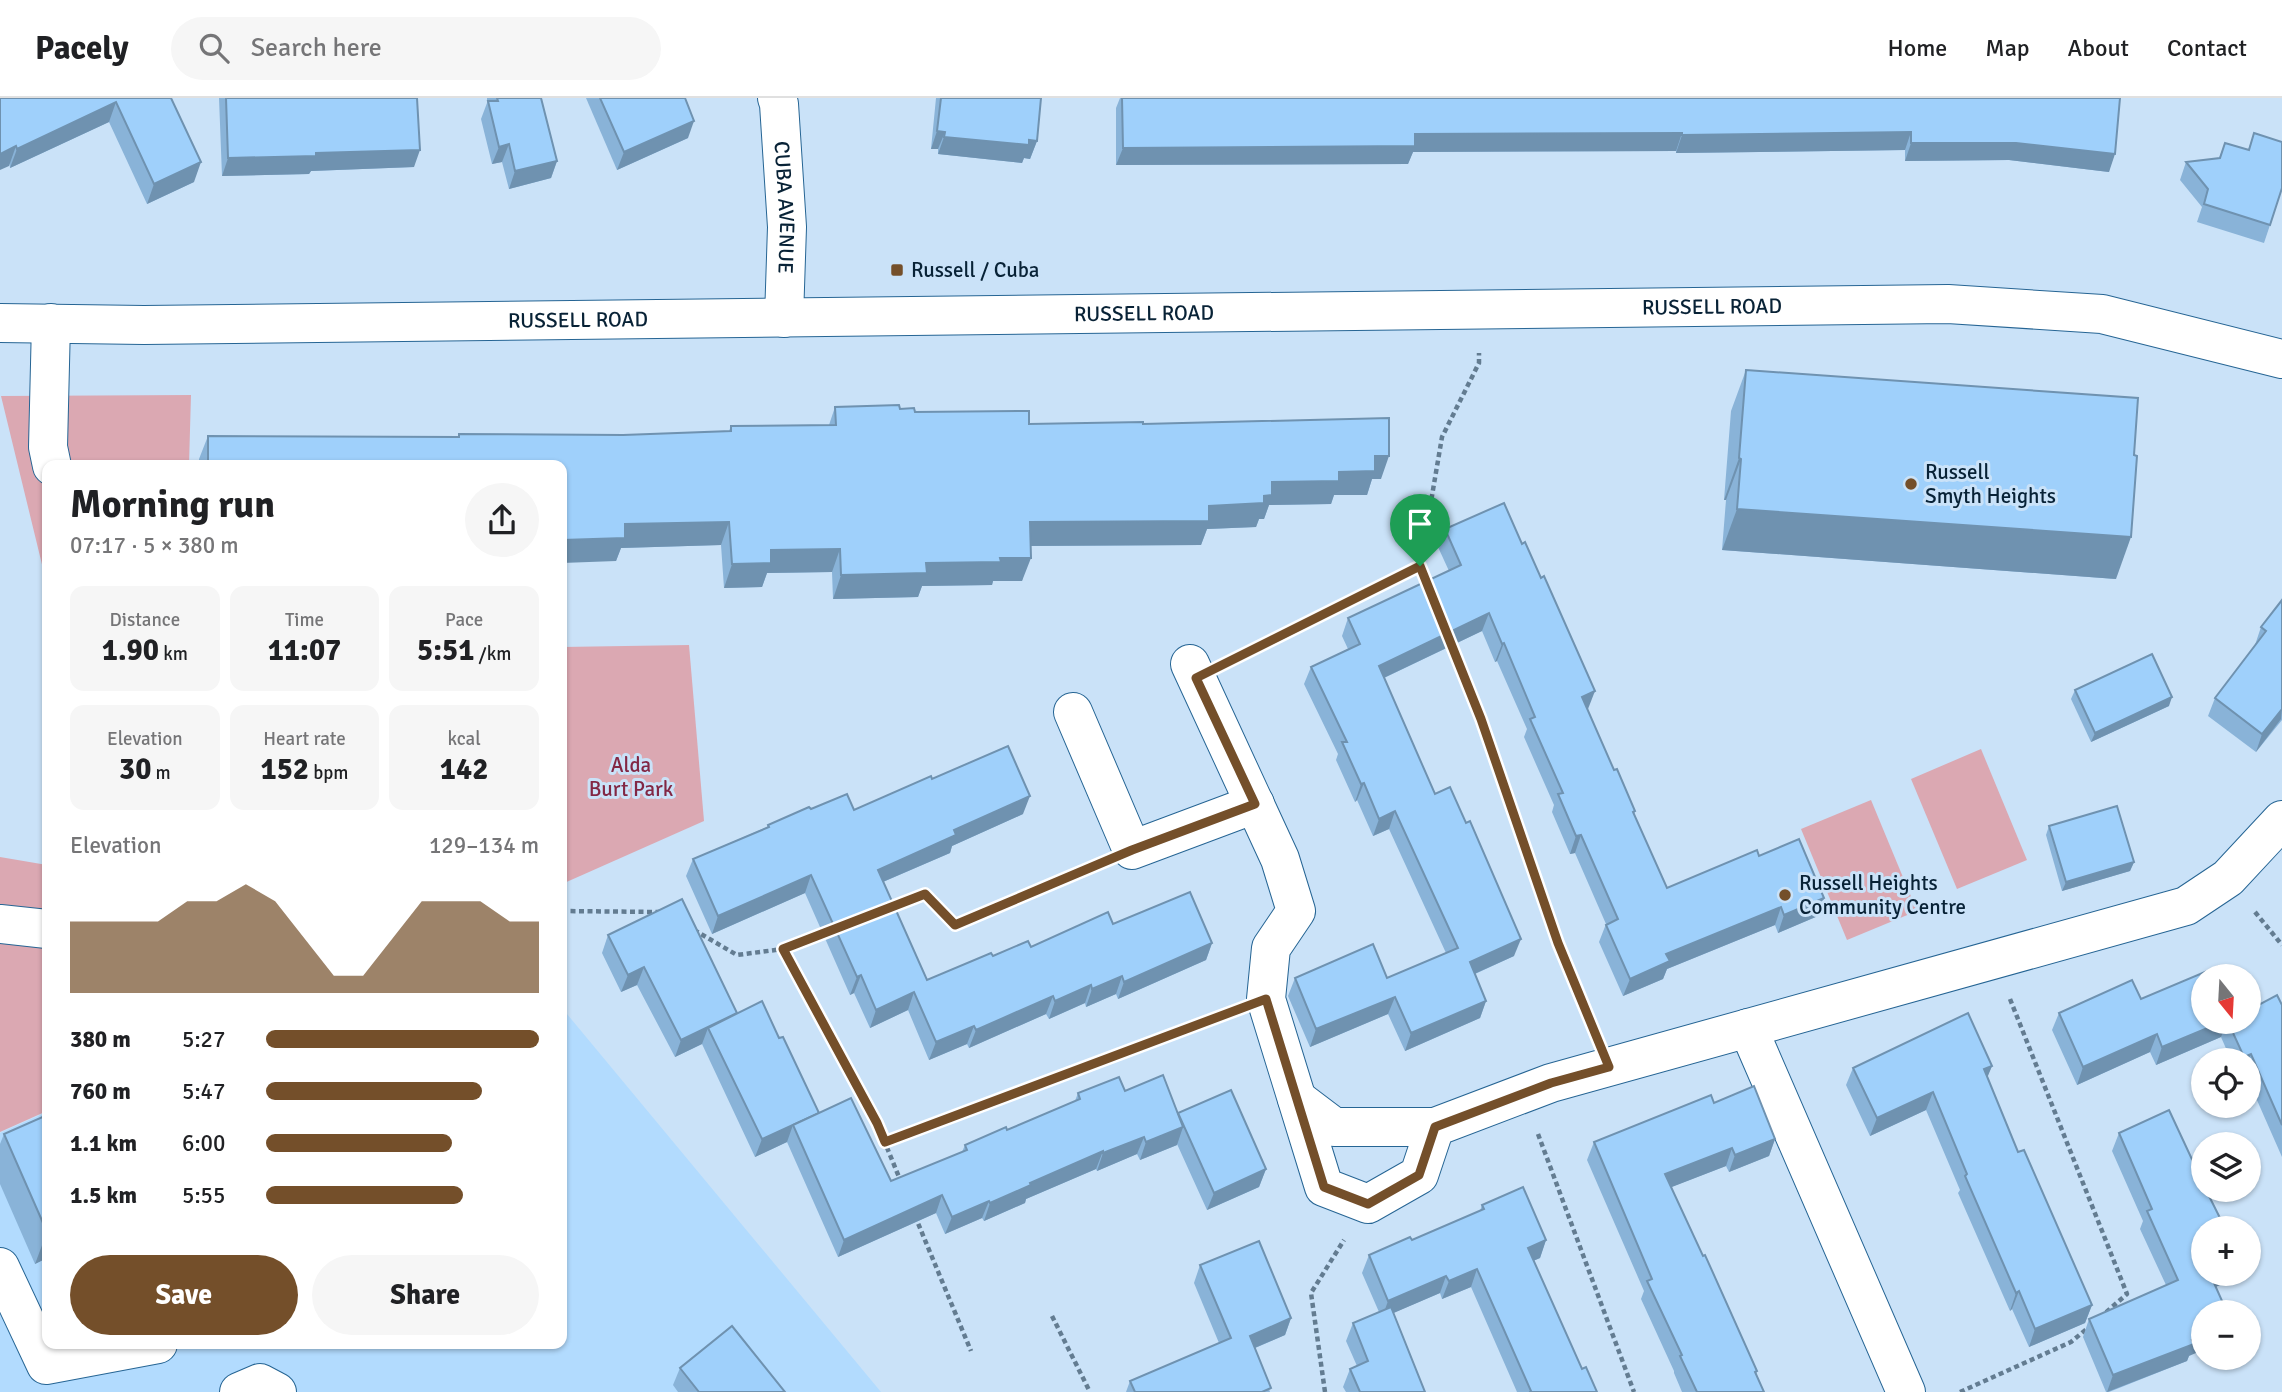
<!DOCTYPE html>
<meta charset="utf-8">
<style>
:root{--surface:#fff;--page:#f6f6f6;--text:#202124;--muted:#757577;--line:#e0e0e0;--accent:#744f2a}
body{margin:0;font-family:Signika,sans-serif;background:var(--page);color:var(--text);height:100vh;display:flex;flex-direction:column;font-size:26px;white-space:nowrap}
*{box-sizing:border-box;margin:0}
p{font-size:23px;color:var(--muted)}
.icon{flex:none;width:38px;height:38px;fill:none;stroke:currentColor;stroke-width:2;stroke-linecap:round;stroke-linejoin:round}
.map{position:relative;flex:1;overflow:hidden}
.details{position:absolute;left:42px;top:362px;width:525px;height:889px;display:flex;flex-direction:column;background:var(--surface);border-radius:14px;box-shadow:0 2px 5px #0004}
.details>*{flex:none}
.needle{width:46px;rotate:162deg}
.controls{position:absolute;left:2191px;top:866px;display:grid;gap:14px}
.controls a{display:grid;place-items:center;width:70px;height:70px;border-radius:50%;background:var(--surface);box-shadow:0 2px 5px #0004;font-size:35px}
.pin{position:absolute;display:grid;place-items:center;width:60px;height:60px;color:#fff;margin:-72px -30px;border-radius:50% 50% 50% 0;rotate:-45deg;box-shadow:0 0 7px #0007}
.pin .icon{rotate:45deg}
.round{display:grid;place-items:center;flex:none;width:74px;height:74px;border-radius:37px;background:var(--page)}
.head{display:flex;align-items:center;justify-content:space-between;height:119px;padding:0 28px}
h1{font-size:38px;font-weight:700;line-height:52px}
.figures{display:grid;grid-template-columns:repeat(3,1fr);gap:10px;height:119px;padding:7px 28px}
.figures div{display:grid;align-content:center;border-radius:14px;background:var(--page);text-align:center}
.figures b{font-size:30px;font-weight:700}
.figures small{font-size:19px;font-weight:400}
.figures p{font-size:19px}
.chart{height:196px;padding:14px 28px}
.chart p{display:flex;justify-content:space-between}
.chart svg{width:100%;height:126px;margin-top:7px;fill:var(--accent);opacity:.7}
.action{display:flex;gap:14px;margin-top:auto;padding:14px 28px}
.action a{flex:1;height:80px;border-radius:42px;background:var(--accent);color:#fff;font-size:28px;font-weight:700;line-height:80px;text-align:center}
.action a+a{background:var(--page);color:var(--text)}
ul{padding:0 28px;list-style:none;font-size:23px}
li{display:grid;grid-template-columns:112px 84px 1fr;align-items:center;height:52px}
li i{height:18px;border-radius:9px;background:var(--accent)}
header{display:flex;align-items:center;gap:42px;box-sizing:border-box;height:98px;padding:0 35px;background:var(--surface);border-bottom:2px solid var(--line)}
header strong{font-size:33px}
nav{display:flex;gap:38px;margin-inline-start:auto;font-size:24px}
.search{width:490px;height:63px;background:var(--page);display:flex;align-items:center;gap:18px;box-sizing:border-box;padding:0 24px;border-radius:38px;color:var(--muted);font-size:26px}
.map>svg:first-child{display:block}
</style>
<header>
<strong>Pacely</strong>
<div class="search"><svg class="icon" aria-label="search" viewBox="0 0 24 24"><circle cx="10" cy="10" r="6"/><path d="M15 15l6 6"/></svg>Search here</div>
<nav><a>Home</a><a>Map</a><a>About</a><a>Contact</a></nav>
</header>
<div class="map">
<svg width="2282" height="1294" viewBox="0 0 2282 1294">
<rect width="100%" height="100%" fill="#cae2f8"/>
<path fill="#b2dbfe" d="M562,910L881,1294H0V1035L47,1014V1246H562Z"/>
<g fill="#dba8b2">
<path d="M191,297L189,367L47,368V487L1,298Z"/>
<path d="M689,547L704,723L562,786V549Z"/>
<path d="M1981,651L2027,762L1957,791L1911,681Z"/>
<path d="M1871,702L1917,813L1847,842L1801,731Z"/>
<path d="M0,759L47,767V1013L0,1034Z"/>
</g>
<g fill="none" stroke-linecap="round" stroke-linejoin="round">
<defs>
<g id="minor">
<path id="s1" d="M777,0L779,6L787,129L784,220"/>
<path id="s2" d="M0,225L144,227L1948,206L2102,216L2282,261"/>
<path d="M51,225L48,349L52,368"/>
<path d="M1190,566L1280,761L1296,813L1271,850L1266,901L1324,1089L1368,1106L1419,1077L1435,1029L1551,985L2186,808L2228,780L2282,722"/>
<path d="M1073,614L1132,752L1255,706"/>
<path d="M0,826L47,831"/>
<path d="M1748,930L1906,1294"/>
<path d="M1297,1001L1334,1029H1435"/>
<path d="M0,1169L46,1267L158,1246"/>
<path d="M239,1294L260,1285L277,1294"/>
</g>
</defs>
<use href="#minor" stroke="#266594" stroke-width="40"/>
<g stroke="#637c91" stroke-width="4.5" stroke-dasharray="5 3.5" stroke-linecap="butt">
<path d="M1420,468L1442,339L1479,265V255"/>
<path d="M1450,542L1481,620L1558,845L1593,931"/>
<path d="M1234,561L1420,468L1428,488"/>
<path d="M888,810L925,795L955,827L1093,769"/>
<path d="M562,813L659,814"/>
<path d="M2255,814L2282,847"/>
<path d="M694,832L737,857L783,851"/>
<path d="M828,834L783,851L877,1025L901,1084"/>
<path d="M2010,901L2127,1196L2104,1216"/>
<path d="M1538,1036L1634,1294"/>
<path d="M885,1044L1225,917"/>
<path d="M915,1118L971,1253"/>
<path d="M1052,1218L1090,1294"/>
<path d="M1325,1294L1311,1195L1344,1142"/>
<path d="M1960,1294L2071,1244L2089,1229"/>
</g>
<use href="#minor" stroke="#fff" stroke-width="38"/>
</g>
<g fill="#89b3d8">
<path d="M0,0H171L194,84L147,106L109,24L10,70Z"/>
<path d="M219,0H417L414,69L311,73L309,76L222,78Z"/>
<path d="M487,0H541L557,63L551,80L509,91L502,64L492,66L481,21L487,5Z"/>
<path d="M586,0H685L688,40L617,72Z"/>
<path d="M936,0H1041L1037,43L1030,61L1024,60L1022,65L938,56V51H931Z"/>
<path d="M1120,0H2120L2109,74L2009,62L1905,63V52L1676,55V53L1413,54L1408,66L1116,67V10Z"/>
<path d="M2254,35L2270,127L2264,145L2197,124L2202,109L2180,82L2186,64L2219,60L2225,45L2248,52Z"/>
<path d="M1746,272L2116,481L1722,452L1726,402H1724L1731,313Z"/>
<path d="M835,309L900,311L1029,326H1143L1381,381H1372L1367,397H1334L1331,406L1269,407L1264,421H1259L1256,429L1207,431L1201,447L1031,448L1022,483H993L992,487L922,488L918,499L833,501L832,474L767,475L762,489L724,490L721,447L621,450L616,463L562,368H199V361L208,338L458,339L459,336L623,337L729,333L731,328L829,327Z"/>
<path d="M1445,431L1588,611H1587L1614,672L1635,713L1634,717L1667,790L1759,758L1824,800L1818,818L1778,835L1775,827L1667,871L1663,881L1623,898L1599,844L1606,826L1575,755L1570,756L1552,714L1554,707L1524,639L1527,631L1497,563L1495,564L1482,533L1384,580L1435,696L1514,858L1475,876L1486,903L1480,920L1405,953L1388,916L1310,949L1288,898L1295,880H1387L1446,855L1389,731L1373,738L1357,702L1355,704L1336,662L1338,656L1304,586L1311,569L1348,551L1342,538L1348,520L1449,473L1438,449Z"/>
<path d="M2282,502V622L2256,654L2208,618L2215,600L2255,547L2261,529Z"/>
<path d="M2075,592L2169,608L2091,644L2071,601Z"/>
<path d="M932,681L1023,716L952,748L950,755L883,784L927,882L993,858L1031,849L1212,845L1206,862L1118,901L1116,896L1086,909L1085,905L1049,921L1046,916L969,950L967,946L929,962L908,912L870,930L854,895L850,897L805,795L712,836L686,778L693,761L767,729L768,727L811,711L854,712Z"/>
<path d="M2049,728L2134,764L2130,773L2062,793L2046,737Z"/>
<path d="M608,837L779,940L819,1015L891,1083L962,1054L965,1047L1007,1032L1075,1003L1078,995L1125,993L1178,1015L1266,1071L1259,1089L1207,1112L1177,1046V1047L1140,1062L1137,1056L1097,1073L1096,1071L1026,1101L1025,1105L984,1123L982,1120L945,1136L936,1115L838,1159L787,1044L755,1059L702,946L675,959L637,887L621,894L602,855Z"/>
<path d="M2141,901L2203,924H2249L2282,907V1059L2249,984V962H2231L2221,939L2156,967L2150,954L2077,987L2052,932L2059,915Z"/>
<path d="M1992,968L1987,979L2018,1054L2092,1207L2085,1225L2029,1249L2012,1211L2010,1213L1958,1095L1960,1092L1926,1012L1870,1038L1846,987L1853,970Z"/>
<path d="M1714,1005L1775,1041L1769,1058L1729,1074L1726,1068L1671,1089L1757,1273L1756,1277L1764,1294H1682L1674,1275V1273L1641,1201L1644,1193L1587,1062L1594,1044Z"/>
<path d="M47,1017V1160L35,1166L0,1086V1046L4,1036Z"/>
<path d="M2119,1035L2203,1176H2233L2230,1183L2215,1189L2187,1263L2109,1294H2106L2083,1239L2089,1221L2166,1187L2140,1131L2143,1123L2112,1053Z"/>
<path d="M1482,1107L1546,1142L1540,1160L1533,1163L1582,1271L1597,1294H1517L1471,1189L1442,1201L1440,1195L1393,1215L1425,1294H1346L1343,1289L1350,1271L1357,1268L1346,1243L1353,1225L1379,1214L1362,1175L1369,1157L1412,1142L1480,1113Z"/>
<path d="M1200,1167L1291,1220L1285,1237L1255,1250L1270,1294H1126L1130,1283L1219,1245L1194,1185Z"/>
<path d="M680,1270L785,1294H678L673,1287Z"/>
</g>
<g fill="#6f92b0">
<path d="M116,4L109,24L10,70L17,51Z"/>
<path d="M694,23L688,40L617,72L624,54Z"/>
<path d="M937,33L945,34L938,51H931Z"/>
<path d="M1911,34L1905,52L1676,55L1682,37Z"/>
<path d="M1682,35L1676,53L1413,54L1408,66L1116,67L1123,50L1415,36Z"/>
<path d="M944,39L1029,42L1037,43L1030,61L1024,60L1022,65L938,56Z"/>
<path d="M1911,45H2016L2115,56L2109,74L2009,62L1905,63Z"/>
<path d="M509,46L502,64L492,66L499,49Z"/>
<path d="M16,48L9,68L0,72V56Z"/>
<path d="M420,52L414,69L311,73L309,76L222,78L228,60L316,55Z"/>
<path d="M557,63L551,80L509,91L515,73Z"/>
<path d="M201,64L194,84L147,106L154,86Z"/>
<path d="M1375,358H1389L1381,381H1372L1367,397H1334L1331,406L1269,407L1264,421H1259L1256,429L1207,431L1201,447L1022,448L1030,424L1209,408L1264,398L1272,384L1339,374Z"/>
<path d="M1739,360L1741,361L1726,402H1724Z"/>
<path d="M1737,411L2131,439L2116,481L1722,452Z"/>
<path d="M729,424L721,447L621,450L616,463L562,465V442L625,426Z"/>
<path d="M840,451L832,474L767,475L762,489L724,490L732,466L771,452Z"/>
<path d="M1000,460H1031L1022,483H993L992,487L922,488L918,499L833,501L841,477L926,465Z"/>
<path d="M1489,515L1482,533L1373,585L1379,568Z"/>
<path d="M1504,545L1497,563L1495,564L1502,546Z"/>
<path d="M1595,593L1588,611L1575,616L1582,599Z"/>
<path d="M2172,599L2169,608L2091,644L2095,635Z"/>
<path d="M2282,611L2281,621L2256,654L2262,636Z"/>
<path d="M1364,685L1357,702L1355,704L1361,686Z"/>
<path d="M1030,698L1023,716L952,748L950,755L871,789L878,772L954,732Z"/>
<path d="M1395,713L1389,731L1373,738L1379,721Z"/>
<path d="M1581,737L1575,755L1570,756L1576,738Z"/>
<path d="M2134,764L2130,773L2062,793L2066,784Z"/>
<path d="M811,777L805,795L712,836L718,818Z"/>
<path d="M1824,800L1818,818L1778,835L1784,817Z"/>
<path d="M1781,809L1775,827L1667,871L1663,881L1623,898L1630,881L1666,856Z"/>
<path d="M1521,841L1514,858L1463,881L1470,864Z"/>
<path d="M1212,845L1206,862L1118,901L1124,884Z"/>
<path d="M644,869L637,887L621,894L628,877Z"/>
<path d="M861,877L854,895L850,897L857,879Z"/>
<path d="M1122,878L1116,896L1086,909L1092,891Z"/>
<path d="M1091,887L1085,905L1049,921L1055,903Z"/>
<path d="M914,894L908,912L870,930L876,912Z"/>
<path d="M1053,898L1046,916L969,950L976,932Z"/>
<path d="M1395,899L1388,916L1310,949L1316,931Z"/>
<path d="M1486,903L1480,920L1405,953L1411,935Z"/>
<path d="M737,915L708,930L702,946L675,959L681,942Z"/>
<path d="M2222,924H2227L2221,939L2156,967L2162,949Z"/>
<path d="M974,928L967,946L929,962L936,944Z"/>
<path d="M2157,936L2150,954L2077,987L2083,969Z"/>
<path d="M2251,956L2248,962H2243L2244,959Z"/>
<path d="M1992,968L1985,985L1984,971Z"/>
<path d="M1933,994L1926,1012L1870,1038L1877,1020Z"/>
<path d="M819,1015L793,1027L787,1044L755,1059L762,1041Z"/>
<path d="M1183,1029L1177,1047L1140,1062L1146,1044Z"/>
<path d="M1144,1039L1137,1056L1097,1073L1103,1055Z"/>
<path d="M1775,1041L1769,1058L1729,1074L1735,1057Z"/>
<path d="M1732,1050L1726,1068L1659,1094L1665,1076Z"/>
<path d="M1103,1053L1096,1071L1026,1101L1025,1105L984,1123L990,1105L1030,1085Z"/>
<path d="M1266,1071L1259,1089L1207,1112L1214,1095Z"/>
<path d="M942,1097L936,1115L838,1159L844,1142Z"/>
<path d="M989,1103L982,1120L945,1136L952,1119Z"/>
<path d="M47,1134V1160L35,1166Z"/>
<path d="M1546,1142L1540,1160L1521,1168L1528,1150Z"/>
<path d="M1477,1171L1471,1189L1442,1201L1449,1183Z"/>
<path d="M2210,1176H2233L2230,1183L2203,1194Z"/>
<path d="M1446,1178L1440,1195L1382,1220L1388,1203Z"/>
<path d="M2019,1193L2012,1211L2010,1213L2016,1195Z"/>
<path d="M2092,1207L2085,1225L2029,1249L2035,1231Z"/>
<path d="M1291,1220L1285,1237L1243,1255L1250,1238Z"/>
<path d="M2203,1237V1252L2189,1258L2187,1263L2107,1294L2113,1277Z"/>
</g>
<g fill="#9fd0fb" stroke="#6f92b0" stroke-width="2">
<path d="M0,0H171L201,64L154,86L116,4L17,51L16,48L0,56Z"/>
<path d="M226,0H417L420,52L316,55V58L228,60Z"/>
<path d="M497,0H541L557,63L515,73L509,46L499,49L488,3H498Z"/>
<path d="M600,0H685L694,23L624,54Z"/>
<path d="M941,0H1041L1037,43L1029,42V47L944,39L945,34L937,33Z"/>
<path d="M1122,0H2120L2115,56L2016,45H1911V34L1682,37V35L1415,36V48L1123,50Z"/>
<path d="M2254,35L2282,44V90L2270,127L2204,106L2208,91L2186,64L2220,60L2225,45L2249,52Z"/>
<path d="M1746,272L2138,300L2134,357L2137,358L2131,439L1737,411L1741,361L1739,360Z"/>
<path d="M899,307L900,311L914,310L915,314L1029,313V326L1143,324V326L1389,320V358H1375V373L1339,374V383L1272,384V397L1264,398V405L1209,408V423L1030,424L1031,460H1000L1001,464L926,465L927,475L841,477L840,451L771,452V465L732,466L729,424L625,426V440L562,442V368H208V338L459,339V336L623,337L731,333V328L836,327L835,309Z"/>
<path d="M1504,405L1522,446L1525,444L1541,480L1544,478L1595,593L1582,599L1614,672L1617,671L1635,713L1633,714L1667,790L1757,752L1759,758L1799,741L1824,800L1784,817L1781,809L1666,856L1670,863L1630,881L1606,827L1618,821L1581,737L1576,738L1558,696L1563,695L1530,621L1535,619L1504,545L1502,546L1489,515L1379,568L1435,696L1450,689L1466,725L1470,723L1521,841L1470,864L1486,903L1411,935L1395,899L1316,931L1295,880L1373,846L1387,880L1458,850L1395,713L1379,721L1364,685L1361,686L1342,644H1347L1311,569L1360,546L1348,520L1461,467L1445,431Z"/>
<path d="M2282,502V611L2262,636L2215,600L2266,533L2261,529Z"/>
<path d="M2152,556L2172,599L2095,635L2075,592Z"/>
<path d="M1008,648L1030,698L954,732L956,737L878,772L927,882L991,855L993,858L1028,843L1031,849L1108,814L1113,826L1190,794L1212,845L1124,884L1122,878L1092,891L1091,887L1055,903L1053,898L976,932L974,928L936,944L914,894L876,912L861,877L857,879L811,777L718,818L693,761L769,729L768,727L809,709L811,711L847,696L854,712L931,678L932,681Z"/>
<path d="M2117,708L2134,764L2066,784L2049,728Z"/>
<path d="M682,801L737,915L681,942L644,869L628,877L608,837Z"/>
<path d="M2219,868L2223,878H2203V924H2222L2162,949L2157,936L2083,969L2059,915L2132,882L2141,901Z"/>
<path d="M2277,897L2282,907V1027L2251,956L2244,959L2228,924H2249V912Z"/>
<path d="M762,903L779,940L783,939L819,1015L762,1041L708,930Z"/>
<path d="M1968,915L1992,968L1984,971L2018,1054L2024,1052L2092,1207L2035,1231L2019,1193L2016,1195L1965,1078L1967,1076L1933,994L1877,1020L1853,970Z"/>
<path d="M1163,977L1183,1029L1146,1044L1144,1039L1103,1055V1053L1030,1085L1031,1087L990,1105L989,1103L952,1119L942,1097L844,1142L793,1027L851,1000L891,1083L967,1052L965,1047L1006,1029L1007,1032L1080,1001L1078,995L1119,979L1125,993Z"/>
<path d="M1754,988L1775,1041L1735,1057L1732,1050L1665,1076L1703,1158L1705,1157L1757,1273L1755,1274L1764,1294H1697L1680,1258L1682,1257L1647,1183L1652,1181L1594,1044L1711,997L1714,1005Z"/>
<path d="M1231,992L1266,1071L1214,1095L1178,1015Z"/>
<path d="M2169,1012L2203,1085V1092H2206L2224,1128L2221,1129L2222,1130H2203V1176H2210L2227,1214H2203V1237L2192,1242L2194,1246L2113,1277L2089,1221L2178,1182L2147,1113L2152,1111L2119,1035Z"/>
<path d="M47,1017V1134L4,1036Z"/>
<path d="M1523,1089L1546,1142L1528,1150L1582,1271L1586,1269L1597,1294H1530L1531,1293L1477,1171L1449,1183L1446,1178L1388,1203L1369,1157L1410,1139L1412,1142L1484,1111L1482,1107Z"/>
<path d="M1259,1143L1291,1220L1250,1238L1271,1290L1262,1294H1135L1130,1283L1231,1240L1200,1167Z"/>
<path d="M1391,1209L1425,1294H1360L1350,1271L1368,1263L1353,1225Z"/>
<path d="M732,1228L785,1294H699L680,1270Z"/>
</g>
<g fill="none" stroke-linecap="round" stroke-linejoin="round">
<defs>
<path id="route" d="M1420,468L1481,621L1558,845L1609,969L1551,985L1435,1029L1419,1077L1368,1106L1324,1089L1266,901L885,1044L877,1025L783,851L925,796L955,827L1132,752L1255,706L1196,580Z"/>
</defs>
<use href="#route" stroke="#fff" stroke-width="14"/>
<use href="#route" stroke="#744f2a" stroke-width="9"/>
</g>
<g fill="#744f2a" stroke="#cae2f8" stroke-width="2.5">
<rect x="890" y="165" width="14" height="14" rx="3.5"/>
<circle cx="1911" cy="386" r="7"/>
<circle cx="1785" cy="797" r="7"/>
</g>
<g text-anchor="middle" stroke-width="6" stroke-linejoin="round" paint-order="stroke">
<g font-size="21" fill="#082236" stroke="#cae2f8">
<text dy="7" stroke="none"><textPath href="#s1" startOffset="110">CUBA AVENUE</textPath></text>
<text dy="7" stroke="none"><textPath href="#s2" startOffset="1712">RUSSELL ROAD</textPath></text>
<text dy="7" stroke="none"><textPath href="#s2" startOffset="1144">RUSSELL ROAD</textPath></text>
<text dy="7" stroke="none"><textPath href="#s2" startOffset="578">RUSSELL ROAD</textPath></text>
</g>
<g font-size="21" fill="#082236" stroke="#cae2f8" text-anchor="start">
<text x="911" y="179">Russell / Cuba</text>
<text x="1925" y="381">Russell<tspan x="1925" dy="24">Smyth Heights</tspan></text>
<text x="1799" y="792">Russell Heights<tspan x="1799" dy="24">Community Centre</tspan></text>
</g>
<g font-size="21" fill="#822744" stroke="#cae2f8">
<text x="631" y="674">Alda<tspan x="631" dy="24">Burt Park</tspan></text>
</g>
</g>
</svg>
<div class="controls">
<a><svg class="needle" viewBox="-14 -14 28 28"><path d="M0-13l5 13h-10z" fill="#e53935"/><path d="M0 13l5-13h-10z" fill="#757577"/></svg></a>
<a><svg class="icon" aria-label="locate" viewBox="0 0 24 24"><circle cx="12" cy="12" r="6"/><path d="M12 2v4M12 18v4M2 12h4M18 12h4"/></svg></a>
<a><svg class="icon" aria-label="layers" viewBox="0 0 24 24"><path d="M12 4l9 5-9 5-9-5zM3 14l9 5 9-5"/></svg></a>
<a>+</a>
<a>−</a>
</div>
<div class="pin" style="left:1420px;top:468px;background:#1e9e55"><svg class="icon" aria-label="arrive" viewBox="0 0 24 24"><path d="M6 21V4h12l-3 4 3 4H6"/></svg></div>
<section class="details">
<div class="head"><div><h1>Morning run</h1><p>07:17 · 5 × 380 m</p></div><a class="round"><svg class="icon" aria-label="share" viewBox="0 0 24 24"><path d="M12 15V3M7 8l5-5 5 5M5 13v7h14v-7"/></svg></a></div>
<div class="figures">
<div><p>Distance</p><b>1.90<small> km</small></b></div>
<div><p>Time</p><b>11:07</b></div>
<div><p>Pace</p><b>5:51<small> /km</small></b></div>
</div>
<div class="figures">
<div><p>Elevation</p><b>30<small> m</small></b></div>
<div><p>Heart rate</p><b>152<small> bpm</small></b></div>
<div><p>kcal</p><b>142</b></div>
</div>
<div class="chart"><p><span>Elevation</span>129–134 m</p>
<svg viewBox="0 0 160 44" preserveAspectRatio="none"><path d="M0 44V19L10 19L20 19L30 19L40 12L50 12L60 6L70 12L80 25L90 38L100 38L110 25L120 12L130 12L140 12L150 19L160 19V44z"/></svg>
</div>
<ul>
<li><b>380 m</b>5:27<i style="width:100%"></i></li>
<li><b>760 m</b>5:47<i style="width:79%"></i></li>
<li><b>1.1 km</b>6:00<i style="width:68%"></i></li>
<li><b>1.5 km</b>5:55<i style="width:72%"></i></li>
</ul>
<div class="action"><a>Save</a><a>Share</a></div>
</section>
</div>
